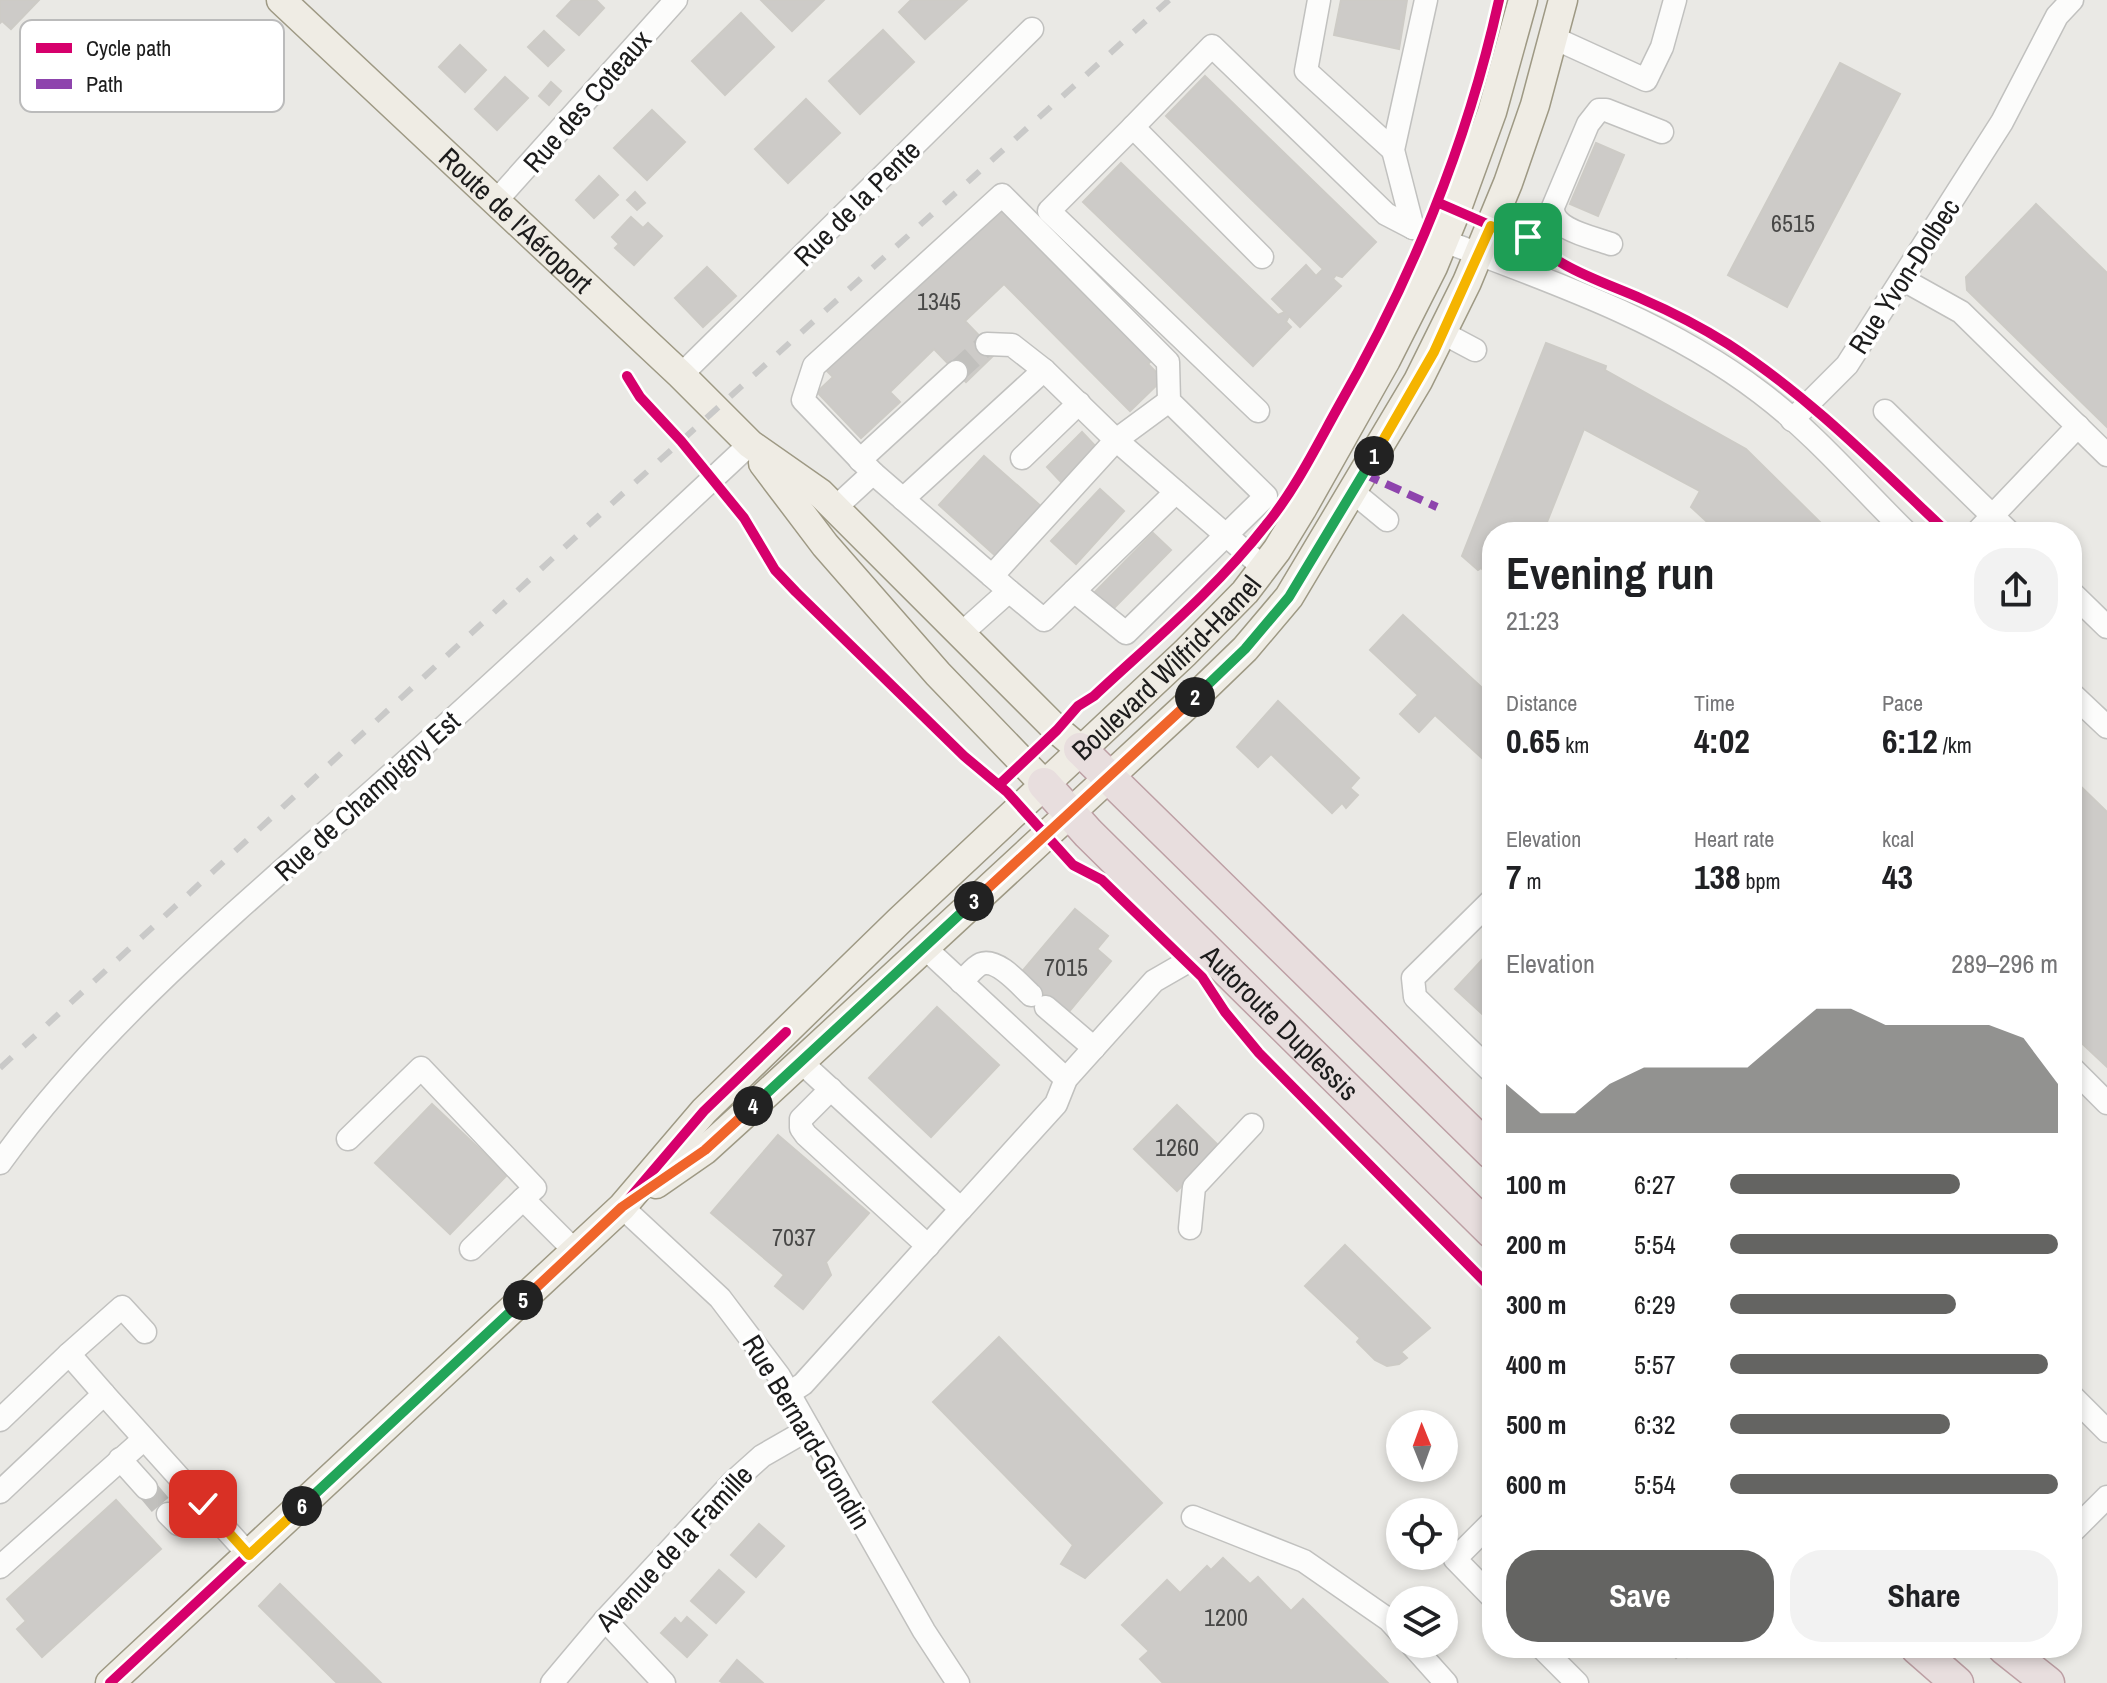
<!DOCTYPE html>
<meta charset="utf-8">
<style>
:root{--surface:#fff;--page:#f2f2f2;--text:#202124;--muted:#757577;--accent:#646462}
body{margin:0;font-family:"Archivo Narrow",sans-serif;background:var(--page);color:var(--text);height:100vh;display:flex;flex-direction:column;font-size:30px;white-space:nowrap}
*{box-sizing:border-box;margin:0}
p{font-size:26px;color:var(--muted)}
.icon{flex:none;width:44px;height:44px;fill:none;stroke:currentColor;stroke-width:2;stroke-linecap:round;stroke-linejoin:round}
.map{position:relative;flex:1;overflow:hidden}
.details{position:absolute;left:1482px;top:522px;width:600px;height:1136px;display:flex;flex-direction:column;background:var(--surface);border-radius:32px;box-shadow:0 4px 12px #0003}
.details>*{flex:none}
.needle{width:52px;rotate:359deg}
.tools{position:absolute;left:1386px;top:1410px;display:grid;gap:16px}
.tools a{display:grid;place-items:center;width:72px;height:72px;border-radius:50%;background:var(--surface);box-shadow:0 4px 12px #0003;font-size:40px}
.pin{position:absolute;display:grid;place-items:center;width:68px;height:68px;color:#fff;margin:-34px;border-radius:16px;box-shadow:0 4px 12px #0006}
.km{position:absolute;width:40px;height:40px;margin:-20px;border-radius:50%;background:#222;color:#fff;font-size:22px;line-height:40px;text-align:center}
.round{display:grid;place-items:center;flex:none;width:84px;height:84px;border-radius:32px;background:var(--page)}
.head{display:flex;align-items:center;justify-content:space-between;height:136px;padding:0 24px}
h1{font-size:44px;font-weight:800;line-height:60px}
.stats{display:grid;grid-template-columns:repeat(3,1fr);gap:12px;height:136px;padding:8px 24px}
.stats div{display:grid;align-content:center}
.stats b{font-size:34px;font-weight:800}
.stats small{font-size:22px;font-weight:400}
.stats p{font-size:22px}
.chart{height:224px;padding:16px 24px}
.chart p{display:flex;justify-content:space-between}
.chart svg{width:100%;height:144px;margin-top:8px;fill:var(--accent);opacity:.7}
.cta{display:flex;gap:16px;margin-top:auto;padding:16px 24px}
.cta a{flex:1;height:92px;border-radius:32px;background:var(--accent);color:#fff;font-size:32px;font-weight:800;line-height:92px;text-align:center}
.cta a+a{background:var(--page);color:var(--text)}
ul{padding:0 24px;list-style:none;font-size:26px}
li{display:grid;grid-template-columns:128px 96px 1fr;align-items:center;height:60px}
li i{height:20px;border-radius:10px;background:var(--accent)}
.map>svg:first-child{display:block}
</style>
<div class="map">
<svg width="2107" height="1683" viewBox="0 0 2107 1683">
<rect width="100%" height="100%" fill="#eae9e5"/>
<g fill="#cdcbc8" stroke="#cdcbc6" stroke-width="2">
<path d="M0,0H39L11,29L2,21L0,23Z"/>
<path d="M572,0H596L604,8L579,35L557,16Z"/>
<path d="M761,0H824L792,31Z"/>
<path d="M911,0H967L925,39L899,12Z"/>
<path d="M1341,0H1407L1399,49L1334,35Z"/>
<path d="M741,13L774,47L725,95L692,61Z"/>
<path d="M883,30L914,62L860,114L829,81Z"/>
<path d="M544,31L564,50L548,66L528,47Z"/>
<path d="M460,45L486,70L465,92L439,67Z"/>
<path d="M1840,63L1900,94L1787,307L1728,275Z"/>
<path d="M1205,76L1376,242L1342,277L1336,275L1333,279L1341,286L1300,327L1289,316L1286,322L1291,327L1253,366L1083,202L1121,163L1278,315L1285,312L1272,299L1306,265L1316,276L1323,269L1166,116Z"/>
<path d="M505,77L528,98L497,130L475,109Z"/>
<path d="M551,82L561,91L549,105L539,96Z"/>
<path d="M806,99L840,133L788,183L755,149Z"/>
<path d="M652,110L685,142L647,180L614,148Z"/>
<path d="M1596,143L1624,155L1598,216L1570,204Z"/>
<path d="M599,176L618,195L594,218L576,200Z"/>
<path d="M635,192L645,203L637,210L627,200Z"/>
<path d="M1003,202L1157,355L1148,364L1163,379L1130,411L1004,284L965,321L996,353L966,382L934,349L890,392L900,402L861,438L817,392L833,377L823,367Z"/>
<path d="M2036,204L2107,273V427L1967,290L1966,277Z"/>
<path d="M631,217L643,228L648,223L662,236L634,265L615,248L619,244L612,237Z"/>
<path d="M707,267L736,296L703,327L675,298Z"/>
<path d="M1546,343L1606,366L1605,370L1746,449L1830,532H1718L1691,507L1700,491L1584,429L1543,532H1492V578L1481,568L1478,570L1462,556Z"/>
<path d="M1082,432L1099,450L1063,484L1047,467Z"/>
<path d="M984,456L1043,508L998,558L939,505Z"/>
<path d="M1100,489L1124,511L1076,564L1051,541Z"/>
<path d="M1153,533L1171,550L1112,610L1094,593Z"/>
<path d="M1403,615L1492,697V748L1482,758L1435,715L1419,732L1400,714L1418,695L1370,650Z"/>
<path d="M1278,701L1359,778L1350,788L1358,795L1346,808L1342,803L1332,813L1271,754L1258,767L1237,747Z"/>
<path d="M2072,778L2107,812V1067L2072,1034Z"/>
<path d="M1075,909L1108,936L1097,949L1111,961L1067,1014L1020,974Z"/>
<path d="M1492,949V1023L1455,989Z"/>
<path d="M937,1007L999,1065L931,1137L869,1078Z"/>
<path d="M432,1104L507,1175L450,1234L375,1163Z"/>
<path d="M1177,1105L1220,1147L1177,1191L1134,1149Z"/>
<path d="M778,1135L869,1213L826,1262L831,1275L803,1309L775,1286L784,1275L711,1213Z"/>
<path d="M1345,1245L1430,1328L1401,1352L1407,1358L1399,1364L1387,1366L1375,1360L1357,1342L1360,1338L1305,1286Z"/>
<path d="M999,1337L1162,1503L1085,1578L1061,1564L1073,1545L933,1402Z"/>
<path d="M116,1500L161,1549L42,1657L17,1629L26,1621L7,1599Z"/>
<path d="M759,1524L784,1546L756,1577L731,1555Z"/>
<path d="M1223,1558L1250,1584L1258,1577L1291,1611L1303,1599L1388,1683H1163L1140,1659L1149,1651L1122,1625L1167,1580L1180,1593L1207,1566L1211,1570Z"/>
<path d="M719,1570L744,1592L716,1623L691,1601Z"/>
<path d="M280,1584L381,1683H337L259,1606Z"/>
<path d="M687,1617L707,1635L687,1657L661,1633L675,1618L681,1624Z"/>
<path d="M1666,1648H1696L1687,1657L1682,1652L1676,1658Z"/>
<path d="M737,1660L763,1683H723L720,1681Z"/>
</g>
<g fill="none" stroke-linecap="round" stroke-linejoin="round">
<g stroke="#c1c0bd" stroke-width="22" stroke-dasharray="22 11" stroke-linecap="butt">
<path d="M956,372L987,344"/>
<path d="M146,1488L168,1514"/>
</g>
<defs>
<g id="minor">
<path d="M1319,0L1306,71L1393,150"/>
<path d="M1554,38L1646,80L1662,47L1675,0"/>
<path d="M1133,127L1212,46L1386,214L1413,228"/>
<path d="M496,201L676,0"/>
<path d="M1413,228L1393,150L1426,0"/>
<path d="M1444,241C1553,282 1668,322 1761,393C1814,433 1859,486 1906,532"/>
<path d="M1611,244C1593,237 1551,230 1553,207L1588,124L1599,110H1606L1662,132"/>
<path d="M1902,279L1961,312L2107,455"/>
<path d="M1443,333L1475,350"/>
<path d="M1044,370L1116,440L1264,568"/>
<path d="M681,375L1032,29"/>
<path d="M1258,411L1049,211L1133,127L1262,257"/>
<path d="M1885,411L2009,532"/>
<path d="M1792,420L1847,365L2002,122L2057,16L2072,0"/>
<path d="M1022,458L1079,403"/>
<path d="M860,460L956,372"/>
<path d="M873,473L992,576"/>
<path d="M1353,492L1387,520"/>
<path d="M903,499L1044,370L1012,345L987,344"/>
<path d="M835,508L873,473L803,400L814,366L1002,195L1168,362L1169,401L1266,496L1126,633L1074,591"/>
<path d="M1977,532L2078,426"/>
<path d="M1009,591L1044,620L1176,492"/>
<path d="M2072,593L2107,627"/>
<path d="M962,633L1009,591L992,576L1116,440L1169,401"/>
<path d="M2072,694L2107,727"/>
<path d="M1492,900L1413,978L1415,997L1492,1072"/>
<path d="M924,947L1066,1079"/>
<path d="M961,982C967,977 974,967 981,964C998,958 1020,985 1031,995"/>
<path d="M1046,1007L1094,1048"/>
<path d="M2072,1068L2107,1103"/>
<path d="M831,1089L801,1119V1128L806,1135L928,1246"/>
<path d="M348,1139L421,1068L535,1188L523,1199L575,1251"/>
<path d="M0,1163C104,1019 244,905 376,788C503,675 626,560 750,444"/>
<path d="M622,1207L720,1298L779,1376L924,1631L958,1683"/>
<path d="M961,1209L1056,1104L1066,1079L1154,981L1187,962L1202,945"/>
<path d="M1190,1228L1194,1187L1252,1125"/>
<path d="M471,1249L523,1199"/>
<path d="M69,1354L122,1307L145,1332"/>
<path d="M789,1393L803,1384L961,1209L801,1062"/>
<path d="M2072,1396L2107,1431"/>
<path d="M0,1420L69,1354L104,1394"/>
<path d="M120,1459L146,1488"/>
<path d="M0,1492L104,1394L249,1555"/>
<path d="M168,1514L178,1524L203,1504"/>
<path d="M1193,1517L1304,1561L1389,1620L1400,1632"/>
<path d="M1492,1522L1455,1559L1492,1597"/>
<path d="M2072,1532L2107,1497"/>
<path d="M0,1567L144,1439"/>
<path d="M605,1620L664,1683"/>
<path d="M1411,1644L1446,1683"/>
<path d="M1542,1648L1577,1683"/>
<path d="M552,1683L605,1620L733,1482L762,1456L809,1429"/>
</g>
<g id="major">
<path id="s1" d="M281,0L681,375L750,444L820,493L1057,730L1080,749"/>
<path d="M763,463L825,545L938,674L1044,784"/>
<path d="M656,1184L705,1150L749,1110L1187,705L1245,649L1289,597L1418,381L1467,282L1508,183L1535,105L1563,0"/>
<path id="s2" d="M110,1683L622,1207L704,1111L899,921L1185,653L1245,592L1277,550L1302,509L1386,360L1433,267L1456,211L1492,112L1523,0"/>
</g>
<g id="highway">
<path d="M1080,749L1492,1153"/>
<path id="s3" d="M1044,784L1088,833L1492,1232"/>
<path d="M1917,1648L1957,1683"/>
<path d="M2004,1648L2048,1683"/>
</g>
</defs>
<use href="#minor" stroke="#c1c1bf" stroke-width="25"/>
<use href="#major" stroke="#9e9984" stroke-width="31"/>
<use href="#highway" stroke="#bd9fa4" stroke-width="35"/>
<use href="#minor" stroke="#fcfcfb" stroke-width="22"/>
<use href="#major" stroke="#efece4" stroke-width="28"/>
<use href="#highway" stroke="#e8dede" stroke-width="32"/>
<path stroke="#c9c9c8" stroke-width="6" stroke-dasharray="16 16" stroke-linecap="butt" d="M0,1068L619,497L1169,0"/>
<path stroke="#8e44ad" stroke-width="8" stroke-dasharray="16 8" stroke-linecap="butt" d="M1364,474L1437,507"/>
<defs>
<g id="cycleway">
<path d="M1439,203L1508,233L1522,229C1551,267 1599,280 1642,299C1672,312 1701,327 1728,344C1810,397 1877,466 1947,532"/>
<path d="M627,376L640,397L681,441L744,518L775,570L796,592L964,756L1007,792L1073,865L1102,880L1202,977L1225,1012L1259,1053L1492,1289"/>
<path d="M999,785L1057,730L1078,706L1094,696C1153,641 1216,589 1266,525C1294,491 1315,449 1336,411C1411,280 1466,148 1499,0"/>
<path d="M110,1683L622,1207L704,1111L786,1032"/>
</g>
</defs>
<use href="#cycleway" stroke="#fff" stroke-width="15"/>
<use href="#cycleway" stroke="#d6006c" stroke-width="10"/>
</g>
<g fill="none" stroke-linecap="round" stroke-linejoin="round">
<defs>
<path id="split-1" d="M1374,456L1434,352L1491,226L1508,233L1522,229L1528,237"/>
<path id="split-2" d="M1195,697L1245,649L1289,597L1374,456"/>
<path id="split-3" d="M974,901L1195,697"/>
<path id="split-4" d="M753,1106L974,901"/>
<path id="split-5" d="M523,1300L622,1207L705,1150L753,1106"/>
<path id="split-6" d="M302,1506L523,1300"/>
<path id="split-7" d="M203,1504L249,1555L302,1506"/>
</defs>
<use href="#split-1" stroke="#fff" stroke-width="16"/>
<use href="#split-2" stroke="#fff" stroke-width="16"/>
<use href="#split-3" stroke="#fff" stroke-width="16"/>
<use href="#split-4" stroke="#fff" stroke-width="16"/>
<use href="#split-5" stroke="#fff" stroke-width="16"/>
<use href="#split-6" stroke="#fff" stroke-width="16"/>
<use href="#split-7" stroke="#fff" stroke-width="16"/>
<use href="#split-1" stroke="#f5b400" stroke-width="10"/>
<use href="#split-2" stroke="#22a559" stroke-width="10"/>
<use href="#split-3" stroke="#f0652b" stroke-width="10"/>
<use href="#split-4" stroke="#22a559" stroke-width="10"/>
<use href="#split-5" stroke="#f0652b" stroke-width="10"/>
<use href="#split-6" stroke="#22a559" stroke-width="10"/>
<use href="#split-7" stroke="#f5b400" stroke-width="10"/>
</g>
<g text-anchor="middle" stroke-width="7" stroke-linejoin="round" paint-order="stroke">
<g font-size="24" fill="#484847">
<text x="1793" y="232">6515</text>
<text x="939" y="310">1345</text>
<text x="1066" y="976">7015</text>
<text x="1177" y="1156">1260</text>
<text x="794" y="1246">7037</text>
<text x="1226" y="1626">1200</text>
</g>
<g font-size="28" fill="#1c1c1c" stroke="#fff">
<text transform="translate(587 101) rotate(-49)" y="10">Rue des Coteaux</text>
<text transform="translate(857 203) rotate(-45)" y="10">Rue de la Pente</text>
<text dy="10" stroke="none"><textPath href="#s1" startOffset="322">Route de l'Aéroport</textPath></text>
<text transform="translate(1904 276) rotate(-57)" y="10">Rue Yvon-Dolbec</text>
<text dy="10" stroke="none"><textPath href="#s2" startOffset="1466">Boulevard Wilfrid-Hamel</textPath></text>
<text transform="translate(367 796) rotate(-42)" y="10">Rue de Champigny Est</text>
<text dy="10" stroke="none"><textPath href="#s3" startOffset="336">Autoroute Duplessis</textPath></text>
<text transform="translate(807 1432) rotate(59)" y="10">Rue Bernard-Grondin</text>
<text transform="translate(674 1548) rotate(-47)" y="10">Avenue de la Famille</text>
</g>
</g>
<rect x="20" y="20" width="264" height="92" rx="12" fill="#fff" stroke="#bbb" stroke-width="2"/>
<rect x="36" y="43" width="36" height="10" fill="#d6006c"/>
<rect x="36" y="79" width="36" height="10" fill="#8e44ad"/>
<g font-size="22" fill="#1c1c1c">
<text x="86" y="56">Cycle path</text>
<text x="86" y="92">Path</text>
</g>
</svg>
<div class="tools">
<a><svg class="needle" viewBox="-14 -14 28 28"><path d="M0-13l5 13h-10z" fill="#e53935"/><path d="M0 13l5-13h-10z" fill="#757577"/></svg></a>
<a><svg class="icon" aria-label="locate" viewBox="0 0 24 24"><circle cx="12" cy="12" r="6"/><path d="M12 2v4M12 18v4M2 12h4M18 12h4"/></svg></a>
<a><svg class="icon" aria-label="layers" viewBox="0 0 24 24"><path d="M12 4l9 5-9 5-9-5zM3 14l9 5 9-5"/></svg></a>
</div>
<div class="pin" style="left:1528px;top:237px;background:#1e9e55"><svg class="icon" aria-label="arrive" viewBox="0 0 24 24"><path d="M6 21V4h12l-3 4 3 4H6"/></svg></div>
<div class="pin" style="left:203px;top:1504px;background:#d93025"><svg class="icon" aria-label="check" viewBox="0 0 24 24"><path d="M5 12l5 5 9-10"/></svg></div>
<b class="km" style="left:1374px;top:456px">1</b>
<b class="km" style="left:1195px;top:697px">2</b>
<b class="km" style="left:974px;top:901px">3</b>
<b class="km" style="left:753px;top:1106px">4</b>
<b class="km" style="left:523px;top:1300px">5</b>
<b class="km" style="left:302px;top:1506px">6</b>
<section class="details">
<div class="head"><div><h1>Evening run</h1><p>21:23</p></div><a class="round"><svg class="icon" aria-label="share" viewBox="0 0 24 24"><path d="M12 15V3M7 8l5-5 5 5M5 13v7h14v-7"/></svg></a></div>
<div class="stats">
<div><p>Distance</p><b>0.65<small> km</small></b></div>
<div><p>Time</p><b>4:02</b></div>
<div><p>Pace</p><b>6:12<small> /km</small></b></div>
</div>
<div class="stats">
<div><p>Elevation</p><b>7<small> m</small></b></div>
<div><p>Heart rate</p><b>138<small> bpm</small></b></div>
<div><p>kcal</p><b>43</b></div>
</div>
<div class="chart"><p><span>Elevation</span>289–296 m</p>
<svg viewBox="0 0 160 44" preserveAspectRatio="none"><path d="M0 44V29L10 38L20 38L30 29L40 24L50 24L60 24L70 24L80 15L90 6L100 6L110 11L120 11L130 11L140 11L150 15L160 29V44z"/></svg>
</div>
<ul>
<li><b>100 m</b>6:27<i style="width:70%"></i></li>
<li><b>200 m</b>5:54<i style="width:100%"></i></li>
<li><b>300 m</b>6:29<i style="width:69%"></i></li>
<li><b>400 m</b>5:57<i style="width:97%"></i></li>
<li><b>500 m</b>6:32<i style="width:67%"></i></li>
<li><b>600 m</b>5:54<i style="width:100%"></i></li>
</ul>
<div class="cta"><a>Save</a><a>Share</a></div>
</section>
</div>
